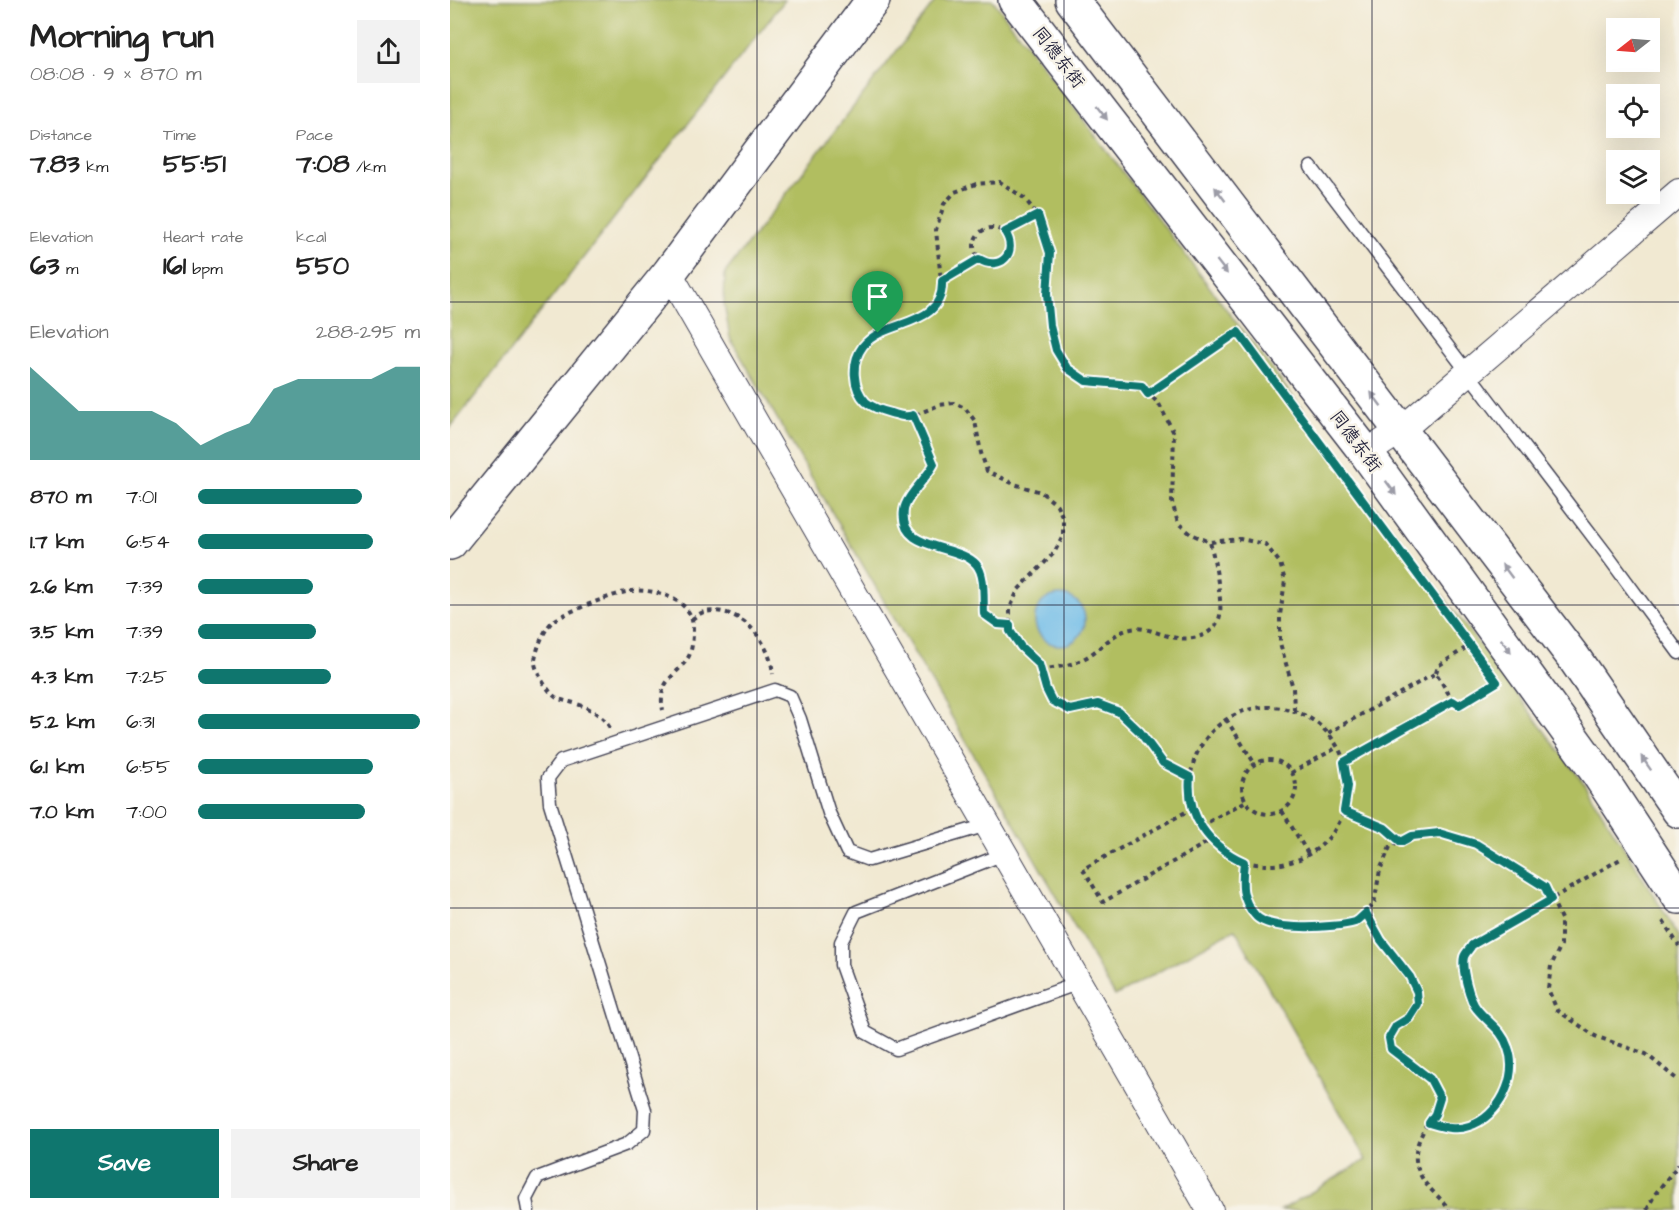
<!DOCTYPE html>
<meta charset="utf-8">
<style>
:root{--surface:#fff;--page:#f2f2f2;--text:#222;--muted:#767676;--accent:#0f766e}
body{margin:0;font-family:"Architects Daughter","LXGW WenKai TC",sans-serif;background:var(--page);color:var(--text);height:100vh;display:flex;flex-direction:column;font-size:22px;white-space:nowrap}
*{box-sizing:border-box;margin:0}
p{font-size:20px;color:var(--muted)}
.icon{flex:none;width:33px;height:33px;fill:none;stroke:currentColor;stroke-width:2;stroke-linecap:round;stroke-linejoin:round}
.map{position:relative;flex:1;overflow:hidden}
.sheet{display:flex;flex-direction:column;background:var(--surface);width:450px}
.sheet>*{flex:none}
.needle{width:39px;rotate:253deg}
.fabs{position:absolute;left:1156px;top:18px;display:grid;gap:12px}
.fabs a{display:grid;place-items:center;width:54px;height:54px;border-radius:0px;background:var(--surface);box-shadow:0 6px 24px #0002;font-size:30px}
.pin{position:absolute;display:grid;place-items:center;width:51px;height:51px;color:#fff;margin:-62px -26px;border-radius:50% 50% 50% 0;rotate:-45deg;box-shadow:0 0 6px #0007}
.pin .icon{rotate:45deg}
.round{display:grid;place-items:center;flex:none;width:63px;height:63px;border-radius:0px;background:var(--page)}
.headline{display:flex;align-items:center;justify-content:space-between;height:102px;padding:0 30px}
h1{font-size:33px;font-weight:800;line-height:45px}
.stats{display:grid;grid-template-columns:repeat(3,1fr);gap:9px;height:102px;padding:6px 30px}
.stats div{display:grid;align-content:center}
.stats b{font-size:26px;font-weight:800}
.stats small{font-size:16px;font-weight:400}
.stats p{font-size:16px}
.chart{height:168px;padding:12px 30px}
.chart p{display:flex;justify-content:space-between}
.chart svg{width:100%;height:108px;margin-top:6px;fill:var(--accent);opacity:.7}
.action{display:flex;gap:12px;margin-top:auto;padding:12px 30px}
.action a{flex:1;height:69px;border-radius:0px;background:var(--accent);color:#fff;font-size:24px;font-weight:800;line-height:69px;text-align:center}
.action a+a{background:var(--page);color:var(--text)}
ul{padding:0 30px;list-style:none;font-size:20px}
li{display:grid;grid-template-columns:96px 72px 1fr;align-items:center;height:45px}
li i{height:15px;border-radius:8px;background:var(--accent)}
main{display:flex;flex:1;min-height:0}
.map>svg:first-child{display:block}
</style>
<main>
<section class="sheet">
<div class="headline"><div><h1>Morning run</h1><p>08:08 · 9 × 870 m</p></div><a class="round"><svg class="icon" aria-label="share" viewBox="0 0 24 24"><path d="M12 15V3M7 8l5-5 5 5M5 13v7h14v-7"/></svg></a></div>
<div class="stats">
<div><p>Distance</p><b>7.83<small> km</small></b></div>
<div><p>Time</p><b>55:51</b></div>
<div><p>Pace</p><b>7:08<small> /km</small></b></div>
</div>
<div class="stats">
<div><p>Elevation</p><b>63<small> m</small></b></div>
<div><p>Heart rate</p><b>161<small> bpm</small></b></div>
<div><p>kcal</p><b>550</b></div>
</div>
<div class="chart"><p><span>Elevation</span>288–295 m</p>
<svg viewBox="0 0 160 44" preserveAspectRatio="none"><path d="M0 44V6L10 15L20 24L30 24L40 24L50 24L60 29L70 38L80 33L90 29L100 15L110 11L120 11L130 11L140 11L150 6L160 6V44z"/></svg>
</div>
<ul>
<li><b>870 m</b>7:01<i style="width:74%"></i></li>
<li><b>1.7 km</b>6:54<i style="width:79%"></i></li>
<li><b>2.6 km</b>7:39<i style="width:52%"></i></li>
<li><b>3.5 km</b>7:39<i style="width:53%"></i></li>
<li><b>4.3 km</b>7:25<i style="width:60%"></i></li>
<li><b>5.2 km</b>6:31<i style="width:100%"></i></li>
<li><b>6.1 km</b>6:55<i style="width:79%"></i></li>
<li><b>7.0 km</b>7:00<i style="width:75%"></i></li>
</ul>
<div class="action"><a>Save</a><a>Share</a></div>
</section>
<div class="map">
<svg width="1229" height="1210" viewBox="0 0 1229 1210">
<rect width="100%" height="100%" fill="#f7f3e8"/>
<filter id="ink" filterUnits="userSpaceOnUse"><feTurbulence type="fractalNoise" baseFrequency=".0167" numOctaves="2"/><feDisplacementMap in="SourceGraphic" scale="12" xChannelSelector="R" yChannelSelector="G"/><feConvolveMatrix kernelMatrix="1 2 1 2 8 2 1 2 1" color-interpolation-filters="sRGB"/></filter>
<filter id="wash" filterUnits="userSpaceOnUse"><feTurbulence type="fractalNoise" baseFrequency=".008" numOctaves="4" result="noise"/><feDisplacementMap in="SourceGraphic" scale="24" xChannelSelector="R" yChannelSelector="G"/><feGaussianBlur stdDeviation="1.35" result="paint"/><feColorMatrix in="noise" values="0 0 0 0 0 0 0 0 0 0 0 0 0 0 0 0 0 1.4 0 .05"/><feComposite in="paint" operator="in"/></filter>
<g filter="url(#wash)">
<rect width="100%" height="100%" fill="#f1e9d2"/>
<g fill="#b1be60" stroke="#6a704e" stroke-width="1.5">
<path d="M0,0H335L0,428Z"/>
<path d="M486,0H543L1133,782L1229,936V1210H831L916,1160L785,929L665,996L280,338L274,303L275,273Z"/>
</g>
<circle fill="#6dbbe8" stroke="#486e92" stroke-width="1.5" cx="610" cy="620" r="25"/>
</g>
<g filter="url(#ink)">
<g fill="none" stroke-linecap="round" stroke-linejoin="round">
<defs>
<g id="service">
<path d="M861,167L1157,555L1229,653"/>
<path d="M554,854L406,912L391,942V965L415,1032L446,1049L629,983"/>
<path d="M78,1210L76,1199L87,1178L177,1144L194,1130L195,1110L100,803L98,778L111,761L325,690L340,696L350,719L379,813L397,852L419,860L537,825"/>
</g>
<g id="minor">
<path d="M219,273L760,1210"/>
<path d="M916,453L950,431L1229,192"/>
</g>
<g id="secondary">
<path d="M565,0L916,453L1147,772L1229,897"/>
<path d="M622,0L1124,658L1229,811"/>
<path d="M0,543L219,273L423,0"/>
</g>
</defs>
<use href="#service" stroke="#414052" stroke-width="15"/>
<use href="#minor" stroke="#414052" stroke-width="28"/>
<use href="#secondary" stroke="#414052" stroke-width="36"/>
<g stroke="#414052" stroke-width="4" stroke-dasharray="4.5 4.5" stroke-linecap="butt">
<circle cx="542" cy="246" r="18"/>
<path d="M555,233L588,215"/>
<path d="M492,281L529,259"/>
<path d="M698,394L788,332"/>
<path d="M463,415L484,464C477,478 456,496 454,510C448,552 508,543 526,564C536,575 533,599 534,613L548,624L560,625"/>
<path d="M881,458L914,503"/>
<path d="M242,619C245,617 250,613 254,612C291,605 320,641 323,674"/>
<path d="M591,670C605,667 622,666 635,658C650,650 663,632 681,629C695,626 708,634 722,637C739,641 761,638 769,619C774,607 764,557 760,542"/>
<path d="M986,673L988,666L1020,645"/>
<path d="M1003,701L1009,705L1046,682"/>
<circle cx="819" cy="786" r="79"/>
<path d="M776,719L805,764"/>
<path d="M160,728C151,713 136,706 120,702C116,701 110,700 107,698C99,694 83,668 85,660C87,648 93,632 101,623C110,614 168,592 181,591C201,588 237,598 242,620C244,630 243,647 239,656C226,678 207,679 213,710"/>
<path d="M878,733L986,673L1003,701L894,762"/>
<circle cx="819" cy="787" r="27"/>
<path d="M841,773L888,747"/>
<path d="M740,777L713,763L690,732L669,712L648,704L620,710L601,701L595,689L589,664L571,647L560,631V608L568,590L604,553L613,536V518L607,505L591,492L564,484L537,471L531,453L525,421L515,408L504,403L489,405L458,418L433,411L416,402L408,388L404,369L412,347L428,333L456,324L480,313L492,291L486,230L494,204L505,192L526,184L550,182L574,198L588,215L600,253L597,294L600,325L606,350L617,368L636,381L691,386L709,404L724,433L722,502L728,523L741,534L760,542L790,539L815,544L830,563L835,581L830,615V643L843,688L844,710"/>
<path d="M743,808L633,869L653,902L761,840"/>
<path d="M832,811L859,855"/>
<path d="M894,811L935,829L951,842"/>
<path d="M751,826L796,801"/>
<path d="M794,862L791,888L795,900L806,918L827,927L881,926L908,921L924,904L930,870L940,847L962,836L989,833L1026,844L1095,887L1102,899L1111,919V945L1101,966L1098,989L1107,1010L1145,1036L1196,1054L1229,1081"/>
<path d="M916,913C921,923 926,933 932,942C942,956 973,986 967,1004C961,1025 936,1021 941,1049L980,1079L990,1098C980,1128 952,1147 974,1181C981,1192 993,1199 999,1210"/>
<path d="M1213,921L1229,946"/>
<path d="M979,1123C993,1127 1005,1131 1019,1126C1049,1117 1069,1077 1059,1048C1052,1029 1039,1024 1027,1009C1020,1001 1011,968 1014,957C1015,953 1020,949 1022,945L1172,858"/>
<path d="M1197,1210L1205,1194L1229,1164"/>
</g>
<use href="#service" stroke="#fff" stroke-width="12"/>
<use href="#minor" stroke="#fff" stroke-width="26"/>
<use href="#secondary" stroke="#fff" stroke-width="33"/>
</g>
<defs><path id="oneway-solid" d="M-6-.8H1V-3.2L6.5 0L1 3.2V.8H-6Z" transform="scale(1.5)"/></defs>
<g fill="#9c9ca7">
<use href="#oneway-solid" transform="translate(652 113) rotate(52)"/>
<use href="#oneway-solid" transform="translate(770 194) rotate(-127)"/>
<use href="#oneway-solid" transform="translate(772 267) rotate(52)"/>
<use href="#oneway-solid" transform="translate(926 399) rotate(-127)"/>
<use href="#oneway-solid" transform="translate(941 488) rotate(54)"/>
<use href="#oneway-solid" transform="translate(1057 571) rotate(-127)"/>
<use href="#oneway-solid" transform="translate(1056 646) rotate(54)"/>
<use href="#oneway-solid" transform="translate(1196 763) rotate(-125)"/>
</g>
</g>
<g fill="none" stroke-linecap="round" stroke-linejoin="round" filter="url(#ink)">
<defs>
<path id="route" d="M588,215L600,253L597,294L600,326L606,350L617,368L636,381L692,386L698,394L788,332L1047,682L1009,705L1003,701L894,762L898,786L894,811L935,828L951,842L962,836L989,833L1026,844L1095,887L1101,900L1022,945C1020,949 1015,953 1014,957C1011,968 1020,1001 1027,1009C1039,1024 1052,1029 1058,1048C1069,1077 1049,1117 1019,1126C1005,1131 993,1127 979,1123L985,1114L990,1098L980,1079L941,1049L939,1038L946,1026L959,1018L968,1004L967,992L960,977L931,940L916,913C912,916 910,920 905,922C885,928 818,932 805,915C790,898 792,883 794,862C759,846 736,816 740,777L713,763L690,732L669,712L648,704L620,710L602,701L596,689L589,664L571,647L560,631V625L548,624L534,614C533,599 536,575 526,564C507,543 448,552 454,510C456,496 477,478 484,464L463,415C455,418 449,415 441,413C433,411 422,407 416,402C402,388 401,362 413,346C435,318 494,329 492,281L529,259C550,272 569,253 555,232Z"/>
</defs>
<use href="#route" stroke="#fff" stroke-width="12"/>
<use href="#route" stroke="#0f766e" stroke-width="8"/>
</g>
<path fill="none" stroke="#22223b" stroke-width="1.5" stroke-opacity="0.55" d="M307,0V1210M614,0V1210M922,0V1210M0,302H1229M0,605H1229M0,908H1229"/>
<g text-anchor="middle" stroke-width="5" stroke-linejoin="round" paint-order="stroke">
<g font-size="18" fill="#22223b" stroke="#f7f3e8">
<text transform="translate(609 57) rotate(52)" y="6">同德东街</text>
<text transform="translate(906 441) rotate(53)" y="6">同德东街</text>
</g>
</g>
</svg>
<div class="fabs">
<a><svg class="needle" viewBox="-14 -14 28 28"><path d="M0-13l5 13h-10z" fill="#e53935"/><path d="M0 13l5-13h-10z" fill="#767676"/></svg></a>
<a><svg class="icon" aria-label="locate" viewBox="0 0 24 24"><circle cx="12" cy="12" r="6"/><path d="M12 2v4M12 18v4M2 12h4M18 12h4"/></svg></a>
<a><svg class="icon" aria-label="layers" viewBox="0 0 24 24"><path d="M12 4l9 5-9 5-9-5zM3 14l9 5 9-5"/></svg></a>
</div>
<div class="pin" style="left:428px;top:333px;background:#1e9e55"><svg class="icon" aria-label="arrive" viewBox="0 0 24 24"><path d="M6 21V4h12l-3 4 3 4H6"/></svg></div>
</div>
</main>
